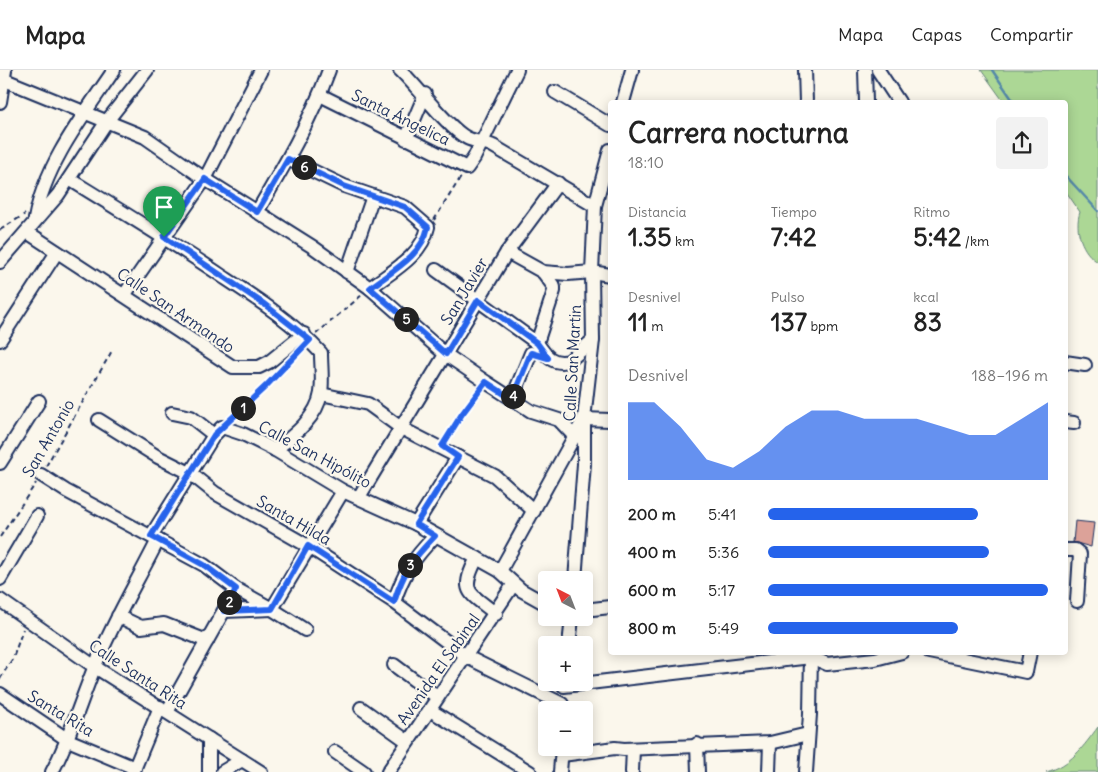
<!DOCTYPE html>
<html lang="es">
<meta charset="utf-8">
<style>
:root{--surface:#fff;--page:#f2f2f2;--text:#222;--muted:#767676;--line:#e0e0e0;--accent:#2563eb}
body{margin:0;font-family:Delius,sans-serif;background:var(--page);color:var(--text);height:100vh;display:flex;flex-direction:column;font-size:19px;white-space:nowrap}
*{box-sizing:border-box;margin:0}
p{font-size:16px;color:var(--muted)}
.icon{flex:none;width:28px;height:28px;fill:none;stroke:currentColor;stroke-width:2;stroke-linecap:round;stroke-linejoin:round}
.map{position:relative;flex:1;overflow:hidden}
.sheet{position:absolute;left:608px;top:30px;width:460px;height:555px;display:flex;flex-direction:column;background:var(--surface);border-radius:5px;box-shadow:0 2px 12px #0003}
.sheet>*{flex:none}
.needle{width:32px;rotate:318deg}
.controls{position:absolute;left:538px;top:501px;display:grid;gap:10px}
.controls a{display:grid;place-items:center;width:55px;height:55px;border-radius:5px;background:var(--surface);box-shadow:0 2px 12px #0003;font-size:25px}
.pin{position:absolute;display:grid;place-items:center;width:42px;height:42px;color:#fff;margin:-51px -21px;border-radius:50% 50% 50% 0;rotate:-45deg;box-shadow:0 0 5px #0007}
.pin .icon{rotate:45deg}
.km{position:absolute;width:25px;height:25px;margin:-12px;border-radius:50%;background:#222;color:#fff;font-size:14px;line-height:25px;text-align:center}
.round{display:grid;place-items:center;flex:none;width:52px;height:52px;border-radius:5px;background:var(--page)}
.head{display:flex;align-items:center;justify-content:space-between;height:85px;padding:0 20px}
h1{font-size:28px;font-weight:700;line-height:38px}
.metrics{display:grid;grid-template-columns:repeat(3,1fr);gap:8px;height:85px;padding:5px 20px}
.metrics div{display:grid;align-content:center}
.metrics b{font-size:25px;font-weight:700}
.metrics small{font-size:14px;font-weight:400}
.metrics p{font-size:14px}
.chart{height:140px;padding:10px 20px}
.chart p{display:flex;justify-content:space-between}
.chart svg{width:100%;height:90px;margin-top:5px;fill:var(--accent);opacity:.7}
ul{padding:0 20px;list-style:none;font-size:16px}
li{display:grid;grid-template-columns:80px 60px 1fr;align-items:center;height:38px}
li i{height:12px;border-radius:6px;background:var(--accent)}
header{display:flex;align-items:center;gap:30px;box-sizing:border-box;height:70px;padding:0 25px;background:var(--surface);border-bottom:1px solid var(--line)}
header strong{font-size:24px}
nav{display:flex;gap:28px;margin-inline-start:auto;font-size:18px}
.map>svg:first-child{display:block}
</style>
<header>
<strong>Mapa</strong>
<nav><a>Mapa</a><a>Capas</a><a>Compartir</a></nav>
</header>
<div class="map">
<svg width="1098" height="702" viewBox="0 0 1098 702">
<rect width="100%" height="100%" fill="#fbf7ec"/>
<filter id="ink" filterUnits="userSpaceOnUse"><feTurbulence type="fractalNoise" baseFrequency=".02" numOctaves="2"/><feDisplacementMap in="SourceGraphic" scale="10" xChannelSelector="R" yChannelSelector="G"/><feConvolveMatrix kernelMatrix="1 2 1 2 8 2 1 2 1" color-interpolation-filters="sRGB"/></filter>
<g filter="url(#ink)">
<g fill="#acd795" stroke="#64837a">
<path d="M981,0H1098V192C1082,183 1074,159 1080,142L1065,120V32H1004Z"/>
<path d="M1098,657V702H1046C1070,696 1084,676 1098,657Z"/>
</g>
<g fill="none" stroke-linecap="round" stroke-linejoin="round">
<g stroke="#5589a9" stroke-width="2.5">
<path d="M992,0L1014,32"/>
<path d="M1065,105L1098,141"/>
</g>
</g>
<path fill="#dca299" stroke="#1b2f5e" d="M1075,451L1094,453L1091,477L1073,472Z"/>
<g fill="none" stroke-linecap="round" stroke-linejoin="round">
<defs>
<g id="minor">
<path d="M400,0C417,16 449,59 467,68C475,72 485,72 493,76L595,136"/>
<path d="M805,0L806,32"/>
<path d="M865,0L866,32"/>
<path d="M878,0L899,32"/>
<path d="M0,8L145,67L205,109L313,177L370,218L445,284L486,312L531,341L559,350L574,366"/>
<path d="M555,22L610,55"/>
<path d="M320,25L467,98L474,88L517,0"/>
<path d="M0,32L5,0"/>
<path d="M623,32L632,0"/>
<path d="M406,69L425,24"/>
<path d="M288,89L344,116L405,137L428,157C422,186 392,201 370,218"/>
<path d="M69,109C121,141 172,172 222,206C257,229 293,252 321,283C321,296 323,310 321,323C317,348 293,366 275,380"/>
<path d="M257,142C284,96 311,50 329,0"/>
<path d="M35,149C45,94 83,46 114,0"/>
<path d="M27,162L233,297H259L269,292L304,264"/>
<path d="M507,182L543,202L568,204L592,202L610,205"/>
<path d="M0,192L58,125L107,51L147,0"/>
<path d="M436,200L537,273C546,286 552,295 569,291L593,270"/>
<path d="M347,202L373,126"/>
<path d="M125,224L205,109L261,0"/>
<path d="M0,270L57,182"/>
<path d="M537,273L554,221V217L543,202"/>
<path d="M1065,292L1085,295"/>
<path d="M321,324L368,334L401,358L495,406L534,441"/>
<path d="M512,329L531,283"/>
<path d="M172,343L191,347L214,365"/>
<path d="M99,350L158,387L190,403L215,423L308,476L394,532L467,587L562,634"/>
<path d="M1065,352L1074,353"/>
<path d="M0,393L39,331"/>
<path d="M41,405L66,421L204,495L236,519L272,539L305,560"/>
<path d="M359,427L507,182L558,113"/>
<path d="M416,454L458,387"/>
<path d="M151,466L214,365L222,357L243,364L275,380L343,421L416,454L500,501L521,520L546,534"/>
<path d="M1065,480H1075L1080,484L1077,531"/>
<path d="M477,488C459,523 469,522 496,544"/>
<path d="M500,501L584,349L610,350"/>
<path d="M0,509L37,446"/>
<path d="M575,510L584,394V349L593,270L592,202L595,136L610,80"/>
<path d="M0,530L95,597L261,702"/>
<path d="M394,532C404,502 413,489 435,466"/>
<path d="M584,540L610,537"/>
<path d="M224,541L272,539L343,421"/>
<path d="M118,546L141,557L164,554L207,571"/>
<path d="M569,575L572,548"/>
<path d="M929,582L1026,602L1030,582"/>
<path d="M394,595L437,627"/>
<path d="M564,616L811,587L827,594L875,589L902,582"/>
<path d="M0,624L68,670L135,698"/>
<path d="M361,638L407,671"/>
<path d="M430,640L530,702"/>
<path d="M167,642L236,519"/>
<path d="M697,674L698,702"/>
<path d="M335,682L364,702"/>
<path d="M562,685L615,678L624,679L770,673L808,664"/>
<path d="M52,702C70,668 80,632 95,596C113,552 137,512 158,470"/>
<path d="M133,702L160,637"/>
<path d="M209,702V669"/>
<path d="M222,702L242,690"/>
<path d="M388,702L513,515"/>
<path d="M560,702L562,678"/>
<path d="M632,702L633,679"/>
<path d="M769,702L770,673"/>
<path d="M806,702L810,644L811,582"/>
</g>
</defs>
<use href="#minor" stroke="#1b2f5e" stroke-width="16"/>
<g stroke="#1b2f5e" stroke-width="2" stroke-dasharray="5 4" stroke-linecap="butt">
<path d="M434,150L461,107"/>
<path d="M0,160L25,144"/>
<path d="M316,264L362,225"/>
<path d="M231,349L293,287"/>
<path d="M445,370L479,321"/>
<path d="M46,396L113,279"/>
<path d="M0,467L36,413"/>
<path d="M0,609L13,588L23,559"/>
</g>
<use href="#minor" stroke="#fbf7ec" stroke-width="12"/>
</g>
</g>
<g fill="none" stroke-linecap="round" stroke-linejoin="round" filter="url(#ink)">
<defs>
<path id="route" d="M288,89L344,116L405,137L428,157C422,186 392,201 370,218L446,284L478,230L537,273L548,288L531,283L512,329L486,312L462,344L442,376L458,387L416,454L435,466C412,490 404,500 394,532L308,476L272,539L224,541L236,519L204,495L151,466L214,365L266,316L310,270L264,234L164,167L205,109L257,142Z"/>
</defs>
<use href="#route" stroke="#fff" stroke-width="10"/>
<use href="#route" stroke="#2563eb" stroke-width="6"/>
</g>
<g text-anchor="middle" stroke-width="4.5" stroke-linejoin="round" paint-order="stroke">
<g font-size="16" fill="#1b2f5e" stroke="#fbf7ec">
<text transform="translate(401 47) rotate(26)" y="6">Santa Ángelica</text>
<text transform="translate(464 221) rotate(-59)" y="6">San Javier</text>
<text transform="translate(176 240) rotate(34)" y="6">Calle San Armando</text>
<text transform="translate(572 293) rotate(-87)" y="6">Calle San Martin</text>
<text transform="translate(48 368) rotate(-60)" y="6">San Antonio</text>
<text transform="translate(315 384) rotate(28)" y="6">Calle San Hipólito</text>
<text transform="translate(294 450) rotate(30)" y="6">Santa Hilda</text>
<text transform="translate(438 599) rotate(-55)" y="6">Avenida El Sabinal</text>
<text transform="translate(138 604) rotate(33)" y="6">Calle Santa Rita</text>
<text transform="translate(61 643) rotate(31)" y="6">Santa Rita</text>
</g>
</g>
</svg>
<div class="controls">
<a><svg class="needle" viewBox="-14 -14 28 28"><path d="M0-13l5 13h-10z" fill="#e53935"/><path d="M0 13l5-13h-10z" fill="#767676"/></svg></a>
<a>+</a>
<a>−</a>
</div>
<div class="pin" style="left:164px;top:167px;background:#1e9e55"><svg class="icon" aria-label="arrive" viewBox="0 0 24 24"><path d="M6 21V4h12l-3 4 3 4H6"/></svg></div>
<b class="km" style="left:243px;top:338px">1</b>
<b class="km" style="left:229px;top:532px">2</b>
<b class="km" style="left:410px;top:495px">3</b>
<b class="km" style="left:513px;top:326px">4</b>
<b class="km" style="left:406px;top:249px">5</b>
<b class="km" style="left:304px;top:97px">6</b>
<section class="sheet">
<div class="head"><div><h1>Carrera nocturna</h1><p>18:10</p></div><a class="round"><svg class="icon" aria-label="share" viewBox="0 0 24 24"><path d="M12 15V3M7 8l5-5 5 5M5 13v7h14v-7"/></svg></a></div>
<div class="metrics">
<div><p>Distancia</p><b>1.35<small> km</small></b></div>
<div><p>Tiempo</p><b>7:42</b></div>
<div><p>Ritmo</p><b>5:42<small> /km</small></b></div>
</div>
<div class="metrics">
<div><p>Desnivel</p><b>11<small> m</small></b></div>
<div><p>Pulso</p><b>137<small> bpm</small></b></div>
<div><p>kcal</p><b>83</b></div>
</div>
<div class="chart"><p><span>Desnivel</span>188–196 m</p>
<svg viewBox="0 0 160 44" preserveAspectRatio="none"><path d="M0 44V6L10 6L20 18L30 34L40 38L50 30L60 18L70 10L80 10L90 14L100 14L110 14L120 18L130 22L140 22L150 14L160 6V44z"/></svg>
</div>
<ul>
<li><b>200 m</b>5:41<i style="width:75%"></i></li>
<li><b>400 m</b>5:36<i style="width:79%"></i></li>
<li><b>600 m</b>5:17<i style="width:100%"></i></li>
<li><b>800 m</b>5:49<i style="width:68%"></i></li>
</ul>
</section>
</div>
